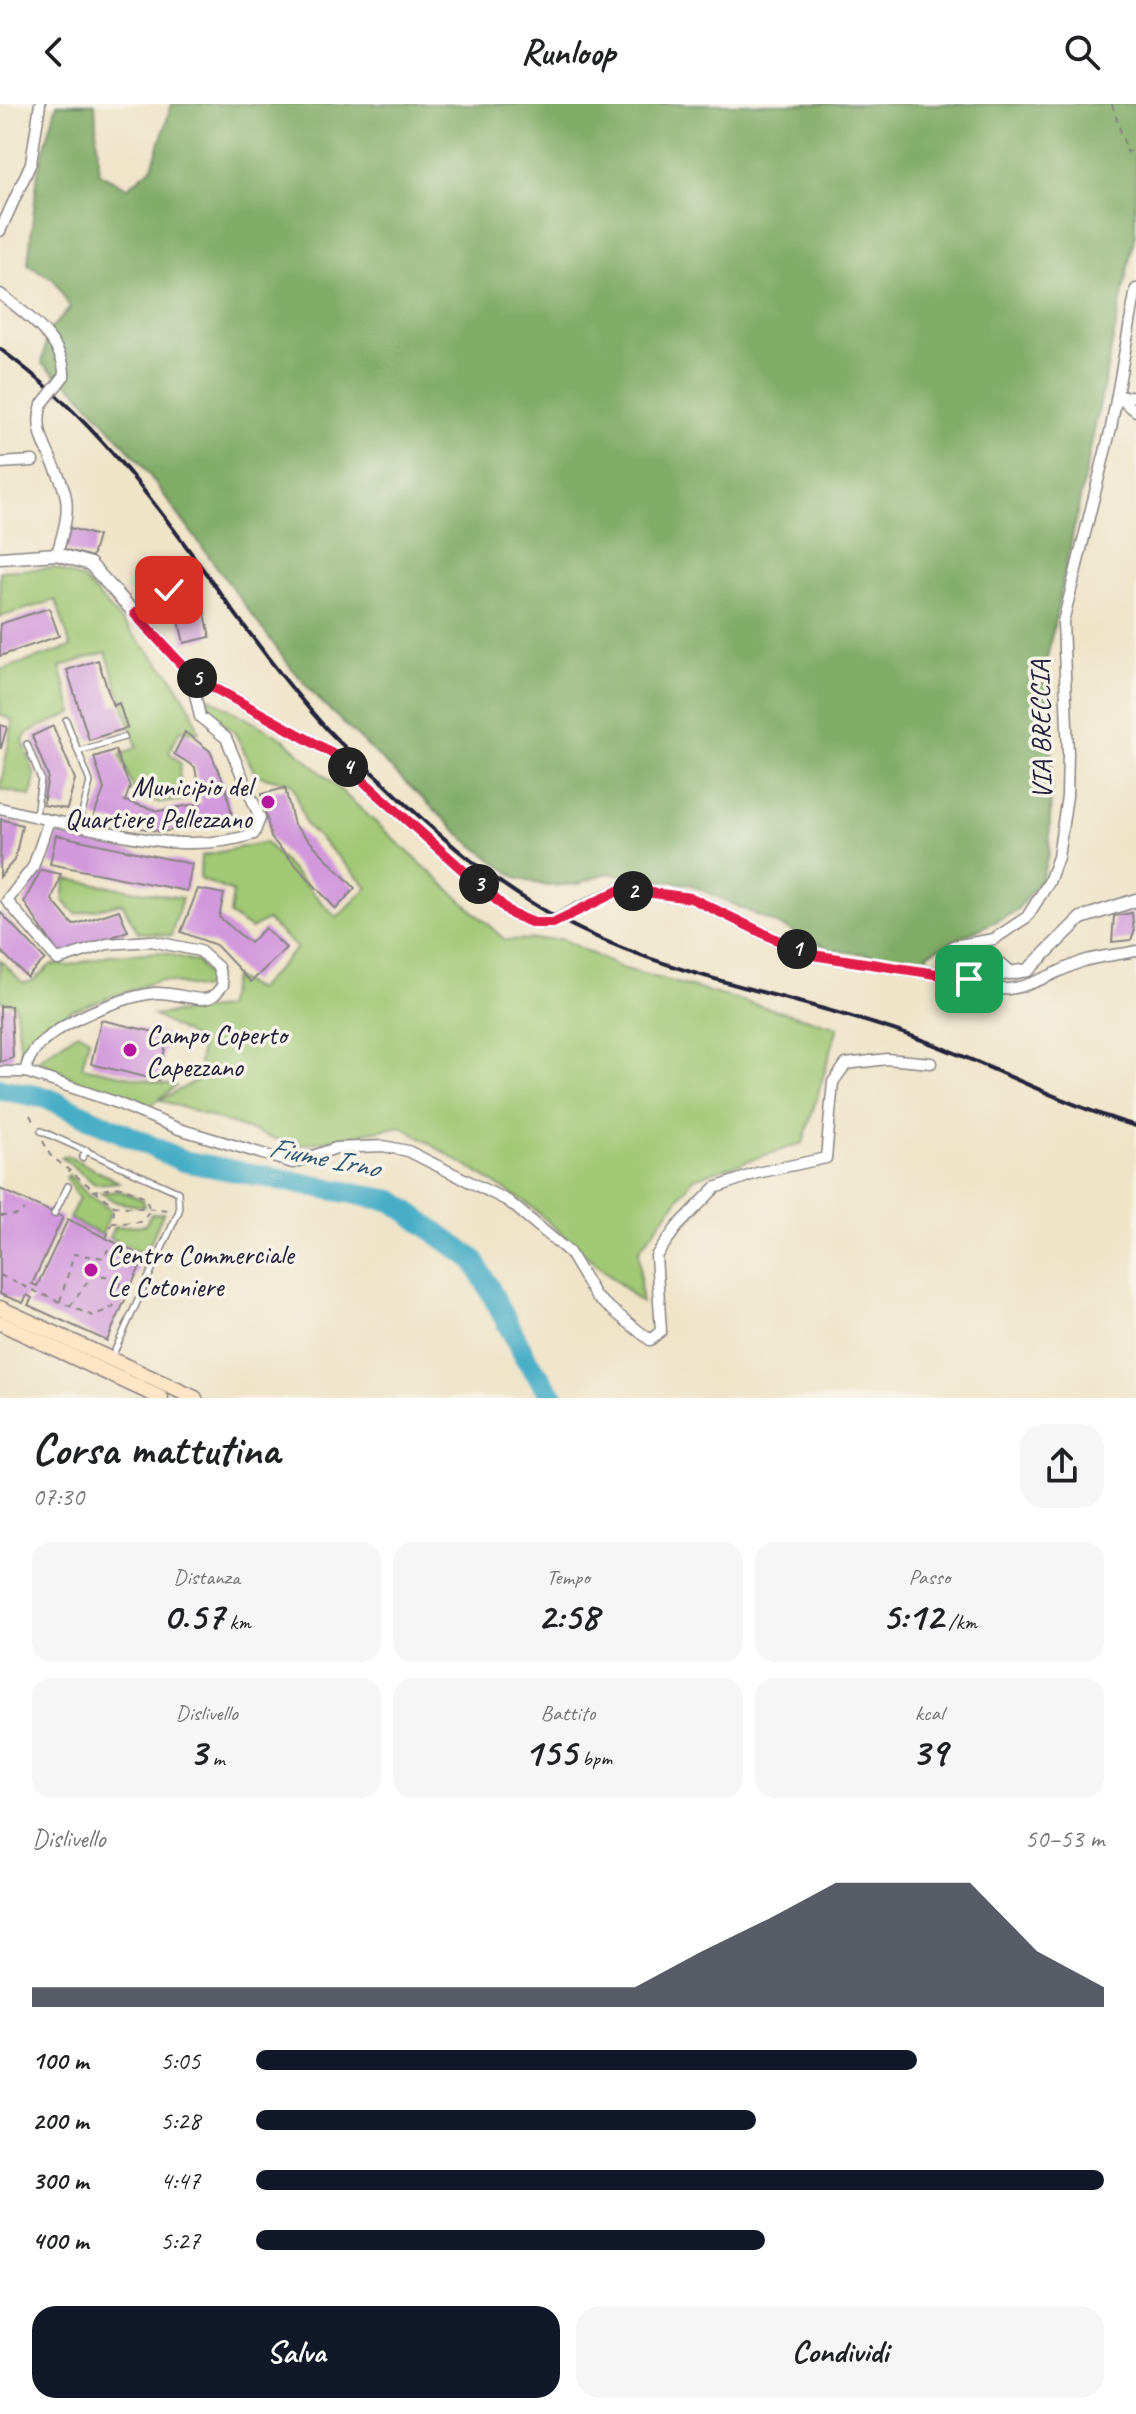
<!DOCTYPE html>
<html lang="it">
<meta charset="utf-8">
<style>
:root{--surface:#fff;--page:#f6f6f6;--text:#202124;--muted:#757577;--accent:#111827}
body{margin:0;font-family:Caveat,sans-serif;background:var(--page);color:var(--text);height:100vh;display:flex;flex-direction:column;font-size:30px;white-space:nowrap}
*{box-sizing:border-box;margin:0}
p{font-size:26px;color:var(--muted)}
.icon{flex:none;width:44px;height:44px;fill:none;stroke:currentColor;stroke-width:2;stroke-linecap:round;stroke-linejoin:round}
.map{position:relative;height:1294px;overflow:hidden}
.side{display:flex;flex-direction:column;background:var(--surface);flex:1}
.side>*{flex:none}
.pin{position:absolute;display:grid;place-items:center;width:68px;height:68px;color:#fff;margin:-34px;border-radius:16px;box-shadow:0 4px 12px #0006}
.km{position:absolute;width:40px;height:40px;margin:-20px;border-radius:50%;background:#222;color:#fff;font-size:22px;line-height:40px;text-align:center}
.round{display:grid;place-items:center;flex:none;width:84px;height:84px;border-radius:24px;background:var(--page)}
.summary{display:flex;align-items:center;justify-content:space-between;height:136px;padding:0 32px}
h1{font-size:44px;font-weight:800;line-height:60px}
.stats{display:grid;grid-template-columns:repeat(3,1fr);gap:12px;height:136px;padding:8px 32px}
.stats div{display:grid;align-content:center;border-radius:20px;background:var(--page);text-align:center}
.stats b{font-size:40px;font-weight:800}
.stats small{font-size:22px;font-weight:400}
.stats p{font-size:22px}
.chart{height:224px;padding:16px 32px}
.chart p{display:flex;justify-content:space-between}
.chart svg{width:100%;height:144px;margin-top:8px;fill:var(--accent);opacity:.7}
.button{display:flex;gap:16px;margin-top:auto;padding:16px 32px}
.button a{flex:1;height:92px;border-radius:24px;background:var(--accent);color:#fff;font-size:32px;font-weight:800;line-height:92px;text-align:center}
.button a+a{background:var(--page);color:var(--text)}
ul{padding:0 32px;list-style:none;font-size:26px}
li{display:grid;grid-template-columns:128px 96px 1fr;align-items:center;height:60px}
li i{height:20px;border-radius:10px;background:var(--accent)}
header{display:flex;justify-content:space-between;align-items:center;height:104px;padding:0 32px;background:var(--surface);font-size:36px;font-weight:800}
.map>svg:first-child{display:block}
</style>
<header><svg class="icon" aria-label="back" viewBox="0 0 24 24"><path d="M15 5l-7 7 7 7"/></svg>Runloop<svg class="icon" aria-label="search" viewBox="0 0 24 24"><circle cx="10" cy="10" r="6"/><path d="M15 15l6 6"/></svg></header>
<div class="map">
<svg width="1136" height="1294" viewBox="0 0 1136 1294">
<rect width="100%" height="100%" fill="#f7f3e8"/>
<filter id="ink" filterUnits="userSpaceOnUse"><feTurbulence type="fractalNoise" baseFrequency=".0125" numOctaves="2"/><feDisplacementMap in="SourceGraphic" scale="16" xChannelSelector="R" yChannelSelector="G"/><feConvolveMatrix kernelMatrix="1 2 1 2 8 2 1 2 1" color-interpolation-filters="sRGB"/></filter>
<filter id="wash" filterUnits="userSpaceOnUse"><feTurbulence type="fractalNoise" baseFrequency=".006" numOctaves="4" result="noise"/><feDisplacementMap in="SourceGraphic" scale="32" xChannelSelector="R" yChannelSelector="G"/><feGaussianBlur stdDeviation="1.8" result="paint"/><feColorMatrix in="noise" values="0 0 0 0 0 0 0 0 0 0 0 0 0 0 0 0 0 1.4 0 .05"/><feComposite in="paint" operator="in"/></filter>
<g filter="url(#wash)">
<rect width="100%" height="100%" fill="#efe4c8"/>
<g fill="#a0c874" stroke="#617558" stroke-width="2">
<path d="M55,464L84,476L172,573L192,607L199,629L180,626L169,648L181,660L179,670L186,696L161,699L137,693L120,651L137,643L106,548L60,563L73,609L28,628L23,636L35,672L31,692L0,685L13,617L0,610V566L71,543L56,496L0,513V467Z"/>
<path d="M208,593L285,636L505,836L562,835L621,864L838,923L803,1039L694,1074L639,1146L641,1199L528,1100L401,1022L297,1042L160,996L198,976L201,938L153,911L225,904L233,874L257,886L297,844L267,816L251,825L230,811L233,788L200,775L201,752L265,738L337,814L368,783L306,721L293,680L256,671L235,629L209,608Z"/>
<path d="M66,775L182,794L171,832L138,828L122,799L76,810L63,796Z"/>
<path d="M162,848L197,858L212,876L202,885L160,876L70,907L21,947L15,900L0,897V856L23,879L33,877L52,860L68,862L109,851Z"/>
<path d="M78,928L89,935L82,963L176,982L150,1002L84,981L38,956Z"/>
<path d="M66,1051L119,1078L95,1080L61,1053Z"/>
<path d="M69,1071L88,1091L111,1106L102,1131L69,1115L79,1094L66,1074Z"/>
<path d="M120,1087L143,1096L145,1103L116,1098L101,1089Z"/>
<path d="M163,1109L145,1151L109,1133L114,1123L145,1121L151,1110Z"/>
</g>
<path fill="#80ac66" stroke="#516750" stroke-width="2" d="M57,0H95L99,69L127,84L152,63L172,0H1136L1135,130L1046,559L1052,650L1049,749L1041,776L1015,808L927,850L932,859L833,846L689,780L607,769L578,780L547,782L517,774L465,735L320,597L289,561L138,356L77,287L42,260L48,228L70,204L55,177L28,160L38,67Z"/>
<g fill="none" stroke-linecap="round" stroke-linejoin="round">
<path stroke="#46adc6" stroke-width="22" d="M0,985L47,994L183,1057L393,1097L474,1156L527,1256L554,1294"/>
</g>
<g id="blocks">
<g fill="#d199db">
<path d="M70,424L98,432L92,453L64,445Z"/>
<path d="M201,490L210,533L184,539L174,496Z"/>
<path d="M49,504L59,532L0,552V520Z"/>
<path d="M98,556L113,602L119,599L127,624L89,636L67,566Z"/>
<path d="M0,621L7,623L1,644H0Z"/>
<path d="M53,622L75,675L67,705L43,701L48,672L32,632Z"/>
<path d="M185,628L210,647L226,684L233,716L161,728L93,714L104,685L94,653L115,646L130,683L125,697L159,707L201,699L195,663L174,650Z"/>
<path d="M285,684L294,721L355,784L336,805L271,734L262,690Z"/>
<path d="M1,715L22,721L15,755L0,773Z"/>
<path d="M56,731L192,760L187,787L50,760Z"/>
<path d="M41,766L61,770L52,796L73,821L119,806L128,827L61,853L24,798Z"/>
<path d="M198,785L224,790L219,813L250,839L265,824L286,844L251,878L216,841L181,828Z"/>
<path d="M0,808L45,855L27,873L0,846Z"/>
<path d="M1132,809L1134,828L1131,836L1112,838L1114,812Z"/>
<path d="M0,902H11L13,954L0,958Z"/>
<path d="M101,916L168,931L158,976L91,960Z"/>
<path d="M0,1085L63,1113L32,1180L37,1182L68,1115L144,1153L107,1237L28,1201L32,1194L27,1191L23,1199L0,1190Z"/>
</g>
</g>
</g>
<g filter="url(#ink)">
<use href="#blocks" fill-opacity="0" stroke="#888382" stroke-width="2"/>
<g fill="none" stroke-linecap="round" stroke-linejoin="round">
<defs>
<g id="service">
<path d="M136,509L169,486L187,484"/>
<path d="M66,616L90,678L79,721"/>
<path d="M27,640L41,675L36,711"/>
<path d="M79,647L124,633"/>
<path d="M41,1027L178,1088L179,1107L111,1255"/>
<path d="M82,1054L87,1046"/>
<path d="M54,1110L68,1082"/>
</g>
<g id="minor">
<path d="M0,127L31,59L40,0"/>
<path d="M0,190C24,208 66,238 64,272"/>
<path d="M1118,293L1136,307"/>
<path d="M1118,293L1136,292"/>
<path d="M42,300C30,335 61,361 66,394C69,413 62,431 57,450"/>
<path d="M0,359L33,357"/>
<path d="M191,571L200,613L226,634L260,714L254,730C185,752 118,729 49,716L33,763L7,797L58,856L107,840L151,837L200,847L218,863L223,881C217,888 214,894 204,895C188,895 172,888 155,889C121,892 26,928 26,968L115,998L179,1025L293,1059L336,1044L383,1042L408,1047L508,1097L569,1148L596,1193L650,1236L661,1227L656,1152L677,1123L715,1084L757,1069L826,1054L833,978L846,960L887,955L931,959"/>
<path d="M0,704L49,716"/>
<path d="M1014,870L1002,860L957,857L953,842L994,835L1027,813L1049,778L1058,753L1067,692L1068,650L1063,518L1111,324L1136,185"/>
<path d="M969,875C1008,901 1045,871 1081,858C1097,852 1119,851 1136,847"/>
<path d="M0,968H26"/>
</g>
<g id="tertiary">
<path d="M0,454L57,450L90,460L191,571L332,649L512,810L534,819H553"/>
<path d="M576,806L622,785L691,794L806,850L971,875L1028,866L1081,814L1136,796"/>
</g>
<g id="secondary">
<path d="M0,1204L195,1294"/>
<path d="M0,1219L161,1294"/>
</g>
</defs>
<use href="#service" stroke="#888382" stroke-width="8"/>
<use href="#minor" stroke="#888382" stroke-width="13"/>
<use href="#tertiary" stroke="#888382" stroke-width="15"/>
<use href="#secondary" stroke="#888382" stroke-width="17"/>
<g stroke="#888382" stroke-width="2" stroke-dasharray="6 6" stroke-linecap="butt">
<path d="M1112,0L1127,48L1136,46"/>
<path d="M30,1011L35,1021"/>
<path d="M43,1037L50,1051L114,1102L170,1106"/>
<path d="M92,1087L122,1083L145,1093L150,1106L141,1118L113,1119L114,1103"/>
<path d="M0,1112L20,1111L24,1106"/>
<path d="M106,1134L112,1120"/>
<path d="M0,1171C31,1186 62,1199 93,1212L113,1203L122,1175L93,1170L70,1203"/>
<path d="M60,1197L74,1150L104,1154L108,1145"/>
</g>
<use href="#service" stroke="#fff" stroke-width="5"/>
<use href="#minor" stroke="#fff" stroke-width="10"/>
<use href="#tertiary" stroke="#fff" stroke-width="12"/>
<use href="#secondary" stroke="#fde5c5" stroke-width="14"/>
<path stroke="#22223b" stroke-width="4" d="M0,245C143,349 211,495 324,622C343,643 365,662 386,681C445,738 504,789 579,825C683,876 802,893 911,932C988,959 1058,999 1136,1022"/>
<defs>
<path id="minor-bridge" d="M42,300L64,272"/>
<path id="tertiary-bridge" d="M553,819L576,806"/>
</defs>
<use href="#minor-bridge" stroke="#888382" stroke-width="13" stroke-linecap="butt"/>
<use href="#tertiary-bridge" stroke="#888382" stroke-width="15" stroke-linecap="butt"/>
<use href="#minor-bridge" stroke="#fff" stroke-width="10"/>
<use href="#tertiary-bridge" stroke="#fff" stroke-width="12"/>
</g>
</g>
<g fill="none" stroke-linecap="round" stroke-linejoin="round" filter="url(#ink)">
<defs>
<path id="route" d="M169,486L135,510L191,571L332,649L512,810L534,819H553L622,785L691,794L806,850L969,875"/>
</defs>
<use href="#route" stroke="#fff" stroke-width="16"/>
<use href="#route" stroke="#e11d48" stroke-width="10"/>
</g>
<g fill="#b5179e" stroke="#f7f3e8" stroke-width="3">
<circle cx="268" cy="698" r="8"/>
<circle cx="130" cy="946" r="8"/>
<circle cx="91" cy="1166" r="8"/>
</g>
<g text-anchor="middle" stroke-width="7" stroke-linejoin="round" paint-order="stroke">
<g font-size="28" fill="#22223b" stroke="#f7f3e8">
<text transform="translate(1040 626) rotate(-91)" y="10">VIA BRECCIA</text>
</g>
<g font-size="28" fill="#22223b" stroke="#f7f3e8" text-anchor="start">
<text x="252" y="692" text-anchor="end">Municipio del<tspan x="252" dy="32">Quartiere Pellezzano</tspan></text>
<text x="146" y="940">Campo Coperto<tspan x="146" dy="32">Capezzano</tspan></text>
<text x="107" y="1160">Centro Commerciale<tspan x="107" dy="32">Le Cotoniere</tspan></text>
</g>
<g font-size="30" font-style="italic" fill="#305a73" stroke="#f7f3e8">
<text transform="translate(324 1053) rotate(11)" y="10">Fiume Irno</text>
</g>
</g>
</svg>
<div class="pin" style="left:969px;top:875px;background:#1e9e55"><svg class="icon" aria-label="arrive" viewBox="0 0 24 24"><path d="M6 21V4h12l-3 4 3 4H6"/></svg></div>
<div class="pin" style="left:169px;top:486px;background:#d93025"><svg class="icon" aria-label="check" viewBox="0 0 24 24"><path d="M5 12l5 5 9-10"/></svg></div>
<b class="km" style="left:797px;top:845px">1</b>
<b class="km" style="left:633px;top:787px">2</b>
<b class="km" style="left:479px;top:780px">3</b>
<b class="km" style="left:348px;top:663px">4</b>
<b class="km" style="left:197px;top:574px">5</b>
</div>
<section class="side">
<div class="summary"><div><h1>Corsa mattutina</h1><p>07:30</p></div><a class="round"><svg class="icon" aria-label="share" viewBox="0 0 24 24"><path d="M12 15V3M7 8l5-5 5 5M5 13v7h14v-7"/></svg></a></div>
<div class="stats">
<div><p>Distanza</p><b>0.57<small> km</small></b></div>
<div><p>Tempo</p><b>2:58</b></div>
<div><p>Passo</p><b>5:12<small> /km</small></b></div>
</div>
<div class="stats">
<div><p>Dislivello</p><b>3<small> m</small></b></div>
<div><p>Battito</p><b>155<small> bpm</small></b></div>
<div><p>kcal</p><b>39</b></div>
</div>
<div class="chart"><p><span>Dislivello</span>50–53 m</p>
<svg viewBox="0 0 160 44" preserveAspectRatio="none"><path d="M0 44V38L10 38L20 38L30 38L40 38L50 38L60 38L70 38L80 38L90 38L100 27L110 17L120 6L130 6L140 6L150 27L160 38V44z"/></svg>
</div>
<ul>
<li><b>100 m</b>5:05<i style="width:78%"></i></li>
<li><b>200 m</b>5:28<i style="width:59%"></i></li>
<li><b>300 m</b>4:47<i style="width:100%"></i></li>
<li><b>400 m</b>5:27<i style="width:60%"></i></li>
</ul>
<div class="button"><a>Salva</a><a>Condividi</a></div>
</section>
